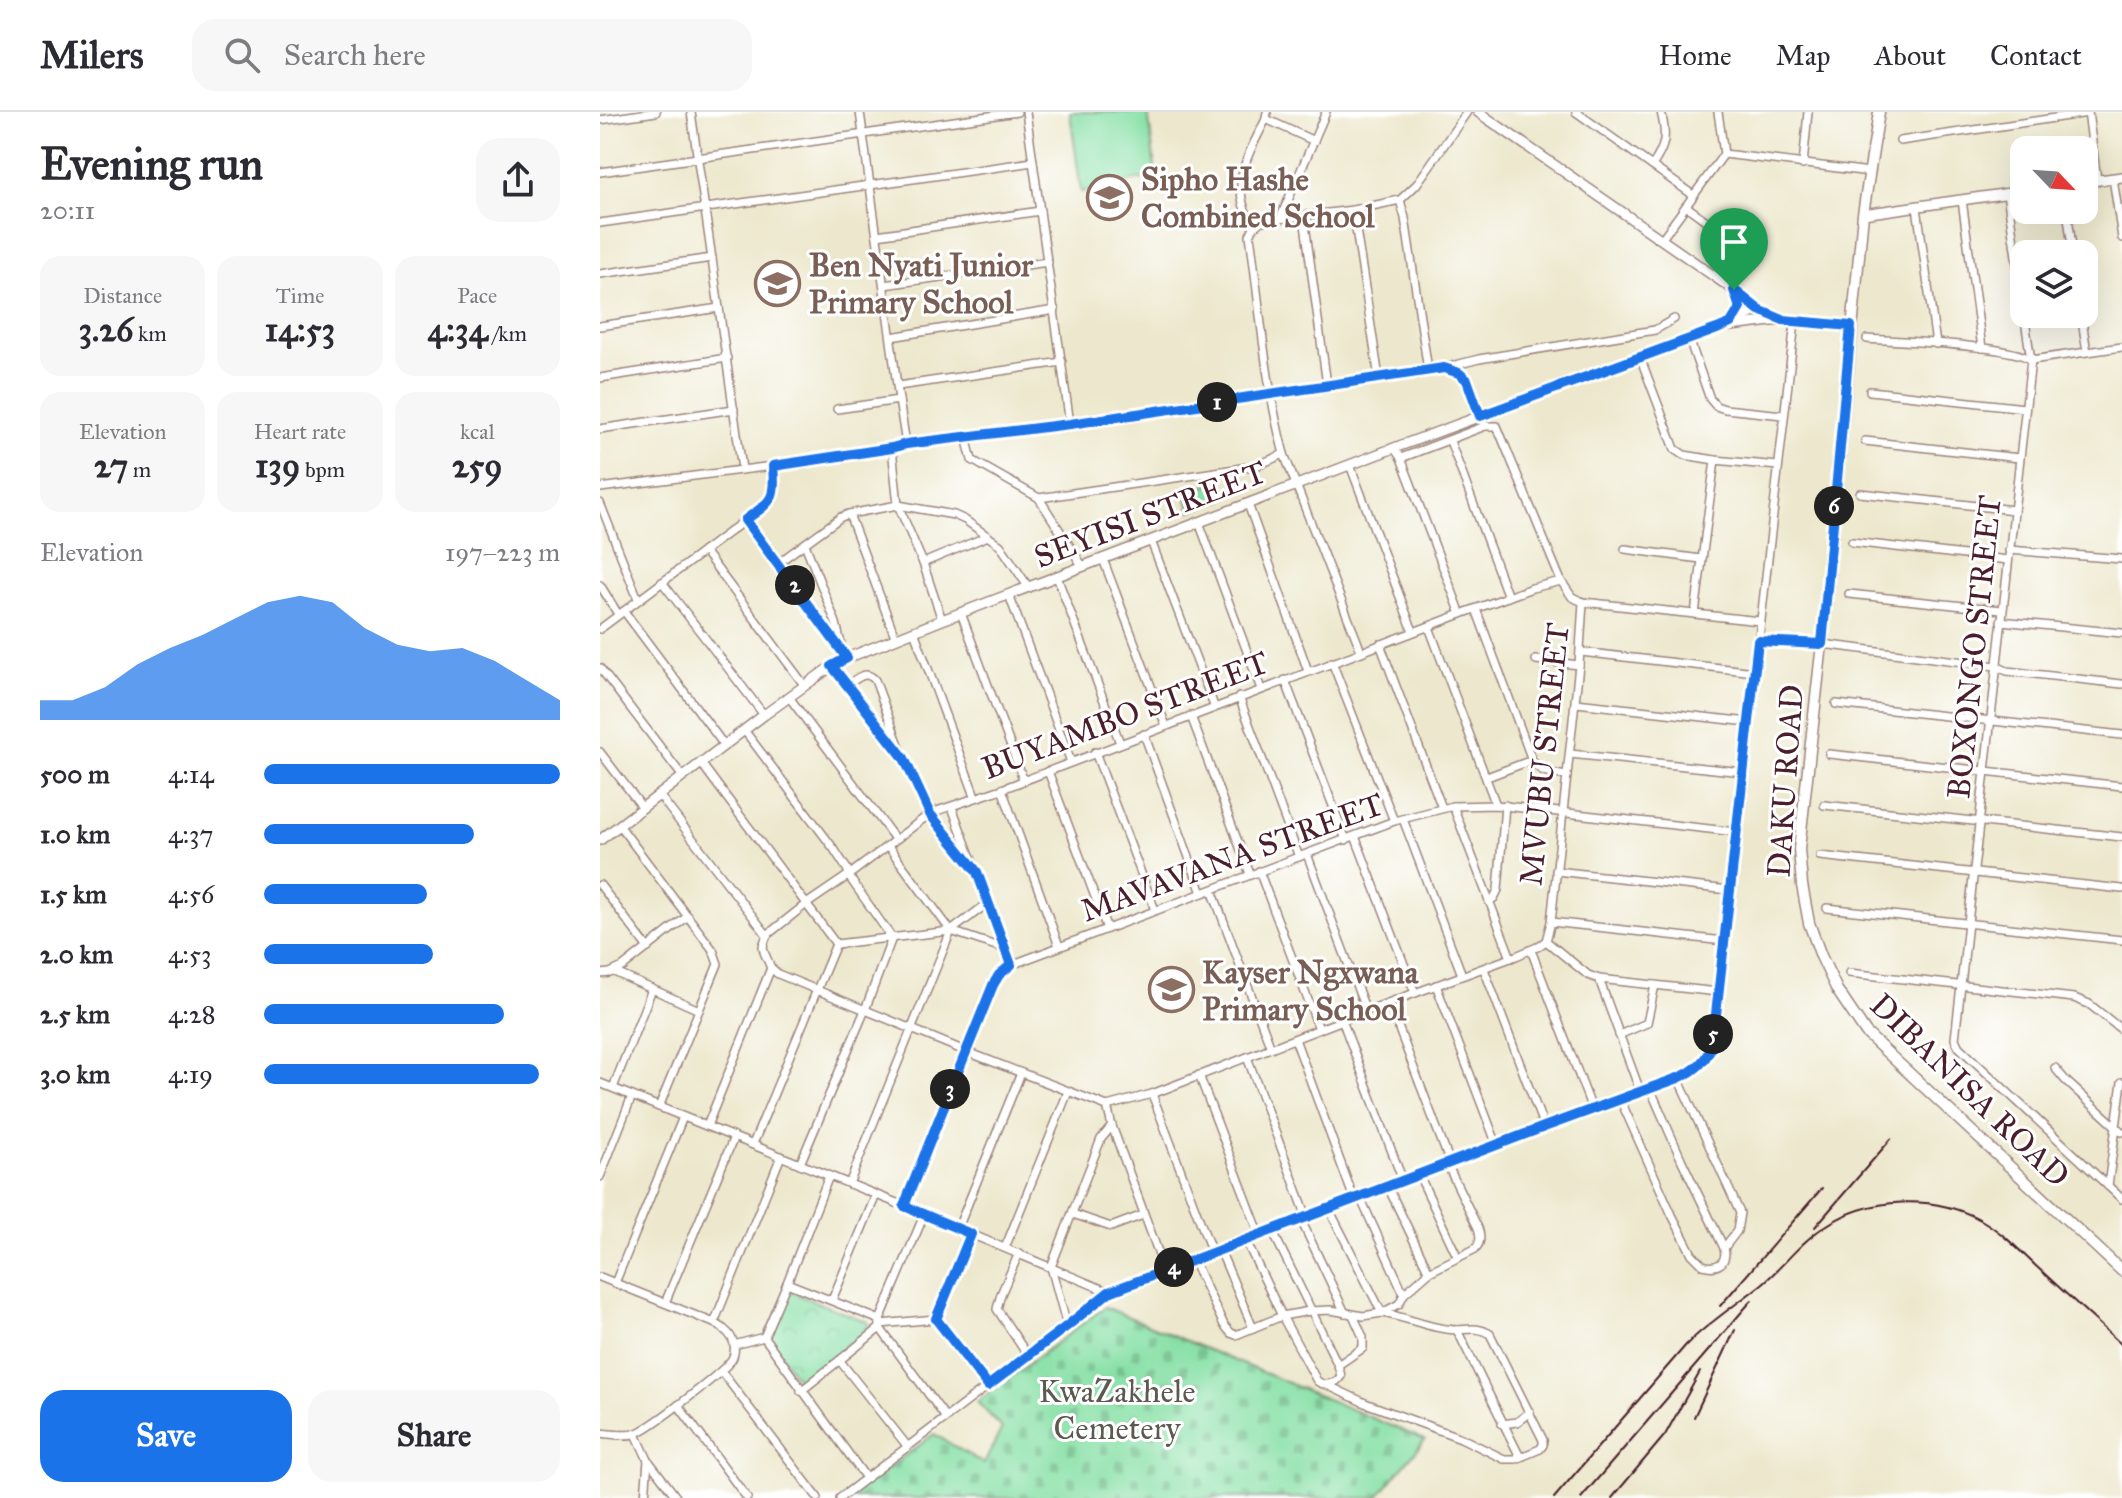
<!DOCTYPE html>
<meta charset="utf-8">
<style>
:root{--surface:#fff;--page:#f7f7f7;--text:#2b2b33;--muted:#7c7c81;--line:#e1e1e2;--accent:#1a73e8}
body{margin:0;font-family:"IM FELL Great Primer",serif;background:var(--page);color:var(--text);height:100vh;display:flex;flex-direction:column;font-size:30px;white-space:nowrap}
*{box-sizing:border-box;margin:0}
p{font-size:26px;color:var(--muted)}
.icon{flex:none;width:44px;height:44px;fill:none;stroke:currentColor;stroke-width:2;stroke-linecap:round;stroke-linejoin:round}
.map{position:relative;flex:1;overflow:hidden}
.panel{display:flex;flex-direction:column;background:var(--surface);width:600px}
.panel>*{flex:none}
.needle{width:52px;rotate:115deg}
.fabs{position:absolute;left:1410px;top:24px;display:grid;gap:16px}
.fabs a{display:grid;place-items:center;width:88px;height:88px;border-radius:16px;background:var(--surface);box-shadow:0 8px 32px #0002;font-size:40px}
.pin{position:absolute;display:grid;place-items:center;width:68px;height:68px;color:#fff;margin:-82px -34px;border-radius:50% 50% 50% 0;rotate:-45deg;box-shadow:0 0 8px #0007}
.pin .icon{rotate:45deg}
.km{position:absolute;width:40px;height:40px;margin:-20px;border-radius:50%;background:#222;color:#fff;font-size:22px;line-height:40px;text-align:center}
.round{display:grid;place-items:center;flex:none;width:84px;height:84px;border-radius:24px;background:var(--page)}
.head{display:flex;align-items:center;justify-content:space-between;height:136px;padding:0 40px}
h1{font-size:44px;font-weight:800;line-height:60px}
.stats{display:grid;grid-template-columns:repeat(3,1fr);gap:12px;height:136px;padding:8px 40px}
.stats div{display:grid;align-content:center;border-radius:20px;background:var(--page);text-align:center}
.stats b{font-size:34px;font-weight:800}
.stats small{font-size:22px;font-weight:400}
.stats p{font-size:22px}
.chart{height:224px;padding:16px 40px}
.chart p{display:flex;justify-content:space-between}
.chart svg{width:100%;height:144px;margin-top:8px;fill:var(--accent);opacity:.7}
.cta{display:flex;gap:16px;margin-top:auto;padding:16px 40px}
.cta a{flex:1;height:92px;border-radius:24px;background:var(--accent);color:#fff;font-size:32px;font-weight:800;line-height:92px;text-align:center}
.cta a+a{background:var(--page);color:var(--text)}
ul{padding:0 40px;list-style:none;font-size:26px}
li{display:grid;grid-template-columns:128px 96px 1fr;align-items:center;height:60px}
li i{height:20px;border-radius:10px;background:var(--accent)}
header{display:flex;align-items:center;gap:48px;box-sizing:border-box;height:112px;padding:0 40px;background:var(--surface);border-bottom:2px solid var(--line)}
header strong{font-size:38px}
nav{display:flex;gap:44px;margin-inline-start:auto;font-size:28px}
.search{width:560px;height:72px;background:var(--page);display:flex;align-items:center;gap:20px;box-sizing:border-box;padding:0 28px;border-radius:24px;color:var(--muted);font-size:30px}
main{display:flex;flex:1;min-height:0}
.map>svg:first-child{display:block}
</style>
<header>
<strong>Milers</strong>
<div class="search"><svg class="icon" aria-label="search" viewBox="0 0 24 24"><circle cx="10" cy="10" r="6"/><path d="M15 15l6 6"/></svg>Search here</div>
<nav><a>Home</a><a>Map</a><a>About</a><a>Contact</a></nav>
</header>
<main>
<section class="panel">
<div class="head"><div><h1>Evening run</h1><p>20:11</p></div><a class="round"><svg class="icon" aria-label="share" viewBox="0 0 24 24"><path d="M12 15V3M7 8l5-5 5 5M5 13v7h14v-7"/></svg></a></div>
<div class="stats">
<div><p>Distance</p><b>3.26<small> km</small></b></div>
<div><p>Time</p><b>14:53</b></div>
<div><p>Pace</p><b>4:34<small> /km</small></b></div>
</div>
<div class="stats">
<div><p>Elevation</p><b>27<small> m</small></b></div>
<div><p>Heart rate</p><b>139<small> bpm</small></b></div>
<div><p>kcal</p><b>259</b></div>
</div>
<div class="chart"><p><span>Elevation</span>197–223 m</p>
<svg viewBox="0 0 160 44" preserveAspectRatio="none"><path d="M0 44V38L10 38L20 34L30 27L40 22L50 18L60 13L70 8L80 6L90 8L100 16L110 21L120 23L130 22L140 26L150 32L160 38V44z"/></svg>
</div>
<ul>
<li><b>500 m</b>4:14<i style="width:100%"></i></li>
<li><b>1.0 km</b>4:37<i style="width:71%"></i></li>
<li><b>1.5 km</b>4:56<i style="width:55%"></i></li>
<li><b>2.0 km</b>4:53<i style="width:57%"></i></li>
<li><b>2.5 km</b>4:28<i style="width:81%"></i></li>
<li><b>3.0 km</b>4:19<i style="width:93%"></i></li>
</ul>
<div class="cta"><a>Save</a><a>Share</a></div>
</section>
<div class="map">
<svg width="1522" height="1386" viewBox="0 0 1522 1386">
<defs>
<pattern id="cemetery-stones" width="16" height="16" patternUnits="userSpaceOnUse" patternTransform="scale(2)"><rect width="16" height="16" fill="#87e0a6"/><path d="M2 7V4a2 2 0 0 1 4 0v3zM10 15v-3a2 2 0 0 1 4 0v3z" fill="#76c08f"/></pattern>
<pattern id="park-crowns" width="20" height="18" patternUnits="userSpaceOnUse" patternTransform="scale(2)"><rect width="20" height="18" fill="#87e0a6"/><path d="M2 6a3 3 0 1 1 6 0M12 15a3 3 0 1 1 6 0" fill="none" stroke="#76c08f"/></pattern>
</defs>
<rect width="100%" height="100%" fill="#fff"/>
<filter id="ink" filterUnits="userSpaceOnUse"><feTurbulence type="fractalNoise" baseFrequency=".0125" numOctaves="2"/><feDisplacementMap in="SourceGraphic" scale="16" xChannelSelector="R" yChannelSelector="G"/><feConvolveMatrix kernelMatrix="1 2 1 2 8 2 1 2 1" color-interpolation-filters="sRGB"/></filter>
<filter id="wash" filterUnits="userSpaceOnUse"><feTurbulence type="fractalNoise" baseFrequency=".006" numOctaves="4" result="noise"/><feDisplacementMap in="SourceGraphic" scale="32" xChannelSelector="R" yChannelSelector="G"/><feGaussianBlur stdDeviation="1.8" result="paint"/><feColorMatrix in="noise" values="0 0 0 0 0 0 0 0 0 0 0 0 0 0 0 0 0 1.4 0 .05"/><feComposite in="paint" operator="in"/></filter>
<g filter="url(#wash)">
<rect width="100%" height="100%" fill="#ede8cd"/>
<g fill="#87e0a6" stroke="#688068" stroke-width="2">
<path d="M470,0H548L556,64L481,80Z"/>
<path d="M617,370L623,388L591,399L585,381Z"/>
</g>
<path fill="url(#cemetery-stones)" stroke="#688068" stroke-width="2" d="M505,1195L825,1328L777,1386H249L334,1322L384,1352L402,1316L377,1290Z"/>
<path fill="url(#park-crowns)" stroke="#688068" stroke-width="2" d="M188,1179L268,1210L269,1217L200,1271L168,1224Z"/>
</g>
<g filter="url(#ink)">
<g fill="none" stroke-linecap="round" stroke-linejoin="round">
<defs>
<g id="minor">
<path d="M91,0L142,357"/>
<path d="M260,0L299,288L306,332"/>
<path d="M426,0L470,312"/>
<path d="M976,0L1093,83"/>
<path d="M1118,0L1124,42L1270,60"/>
<path d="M1488,0L1497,68"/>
<path d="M666,7L714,29"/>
<path d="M0,8L56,0"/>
<path d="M1300,29L1488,1"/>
<path d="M1203,53L1208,0"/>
<path d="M1052,54C1066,34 1067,24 1061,0"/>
<path d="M0,60L417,0"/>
<path d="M1513,66L1522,126"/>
<path d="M1407,81L1424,201"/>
<path d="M800,88L805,106L828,258"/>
<path d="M1362,88L1382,236"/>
<path d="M1086,94L1123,121"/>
<path d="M1317,95L1336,232"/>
<path d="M753,98L779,266"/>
<path d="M1467,98L1473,142"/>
<path d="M704,105L727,273"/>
<path d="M680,107L726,0"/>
<path d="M0,111L433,50"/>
<path d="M654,115C627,75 647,45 666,7L667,0"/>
<path d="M277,123L440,99"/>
<path d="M1061,128L1124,42"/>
<path d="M0,162L112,146"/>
<path d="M284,173L448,150"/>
<path d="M1424,202L1431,248L1355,927L1359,935L1522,1087"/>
<path d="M1481,202L1487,240"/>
<path d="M0,214L119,196"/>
<path d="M291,225L455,198"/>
<path d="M1089,227L1110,287L1116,294L1125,297L1183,303"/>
<path d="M1267,227C1295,229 1414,233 1431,248L1522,235"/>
<path d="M1040,245L1075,337L1084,343L1115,348"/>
<path d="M844,256L859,261L867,268L885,314H897L961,469L972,485L983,490L979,553L951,810L946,829"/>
<path d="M0,266L127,246"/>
<path d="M298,274L462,250"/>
<path d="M1270,279L1425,296"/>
<path d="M237,297L299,288"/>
<path d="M0,317L134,297"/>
<path d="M366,325L372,348L439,386L483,455"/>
<path d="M850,329L908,485"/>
<path d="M1265,329L1419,346"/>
<path d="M292,336L298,393L323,451L342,508"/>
<path d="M794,336L801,346L861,502"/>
<path d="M801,346L885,314"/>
<path d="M750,353L813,519"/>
<path d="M0,376L173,354L292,336L306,332L470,312L672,283L844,256L879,247L1055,218L1074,207"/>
<path d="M1260,381L1414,398"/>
<path d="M439,386L656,354L684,342"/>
<path d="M0,391L38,487"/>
<path d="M648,392L708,559"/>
<path d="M249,402L296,527"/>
<path d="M145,408L247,546"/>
<path d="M599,410L661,577"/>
<path d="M551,429L614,594"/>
<path d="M1252,430L1408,448"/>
<path d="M205,432L236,511L242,536"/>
<path d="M1025,437L1101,447"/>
<path d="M1409,438L1522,447"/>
<path d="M104,439L205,574"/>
<path d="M503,447L566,614"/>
<path d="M178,451L241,405L249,402L298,393L354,403L365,408L400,433L429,476"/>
<path d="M323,451L388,424"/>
<path d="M457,465L520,631"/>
<path d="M62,470L164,603"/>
<path d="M0,473L18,502"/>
<path d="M1249,482L1402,498"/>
<path d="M409,483L471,650"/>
<path d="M983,490L1160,509"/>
<path d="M876,497L932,648L887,665"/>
<path d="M24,499L124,633"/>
<path d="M361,501L423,667"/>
<path d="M1095,502L1115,348L1178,354"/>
<path d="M1401,509L1522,521"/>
<path d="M829,515L896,693"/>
<path d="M0,517L168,391L175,375L173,354"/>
<path d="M314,519L375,684"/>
<path d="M1158,529L1222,532L1396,554L1407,559L1522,572"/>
<path d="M780,532L842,696"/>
<path d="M761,539L684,342C665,272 660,194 650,123L654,115L661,109L753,98L800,88L816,73L867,0"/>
<path d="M981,540L1155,560"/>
<path d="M936,548L979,553"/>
<path d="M732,550L794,709"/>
<path d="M232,554L304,646L330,702L377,760"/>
<path d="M0,556L83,665"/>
<path d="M685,568L746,728"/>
<path d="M247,573C257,567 265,557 275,568L303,644"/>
<path d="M189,585L295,727"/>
<path d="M639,585L699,745"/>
<path d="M976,591L1149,610"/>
<path d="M1236,592L1522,623"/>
<path d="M591,604L650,762"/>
<path d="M144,618L234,737L247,757L252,769L292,826L265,898L200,1052"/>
<path d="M544,622L602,781"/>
<path d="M0,640L42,695"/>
<path d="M495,640L555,798"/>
<path d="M970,642L1143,660"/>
<path d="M1229,642L1522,674"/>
<path d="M932,648C940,662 952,661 967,664"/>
<path d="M101,651L236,832"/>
<path d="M448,659L507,817"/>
<path d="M402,677L459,834"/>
<path d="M59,683L167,823"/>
<path d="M1224,693L1522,725"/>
<path d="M853,694L911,846"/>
<path d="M352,695L411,853"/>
<path d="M803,707L862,863"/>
<path d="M19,713L113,838L118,852L59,995"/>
<path d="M755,724L815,881"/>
<path d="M707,742L766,899"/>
<path d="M1220,744L1522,777"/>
<path d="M659,759L719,917"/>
<path d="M956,759L1129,778"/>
<path d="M0,773L48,836"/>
<path d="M612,778L671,936"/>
<path d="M889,789L894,786L898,778L905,693"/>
<path d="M1227,796L1522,828"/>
<path d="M951,810L1124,829"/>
<path d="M351,819L388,791"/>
<path d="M946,829L937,835L916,844L766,899L552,982L507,994L365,939L178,862L171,856L164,840L163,834L167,823L205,793L249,763L323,707L334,700L402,677L861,502L932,476L961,469"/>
<path d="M946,829L988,863L999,867L1040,979"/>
<path d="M236,832L351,819L405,837"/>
<path d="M931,838L992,997"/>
<path d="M884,857L944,1015"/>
<path d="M14,860L99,898"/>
<path d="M1249,861L1474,886L1489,892L1522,918"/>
<path d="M0,862L10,861L23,855L88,804"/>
<path d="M999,867L1118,880"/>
<path d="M836,873L897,1033"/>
<path d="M789,891L850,1051"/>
<path d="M742,908L803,1069"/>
<path d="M1019,923L1047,911L1055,873"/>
<path d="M695,927L754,1087"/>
<path d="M647,945L707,1105"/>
<path d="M1455,956L1466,969L1522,1020"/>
<path d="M599,963L660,1123"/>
<path d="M1078,966L1140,1101L1137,1119L1124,1136"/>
<path d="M0,971L304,1094L509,1180"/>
<path d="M13,976L52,877"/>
<path d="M552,982L612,1141"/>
<path d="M1020,987L1072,1103L1092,1142L1103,1153C1116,1157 1128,1152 1124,1136L1082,1049L1050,976"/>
<path d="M507,994L512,1014L565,1159"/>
<path d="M107,1014L171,856"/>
<path d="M153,1032L236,832"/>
<path d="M819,1063L858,1146"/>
<path d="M0,1065L32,984"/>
<path d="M249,1072L351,819L288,734"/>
<path d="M1508,1074L1522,970"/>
<path d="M788,1075L829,1160"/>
<path d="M760,1085L804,1182"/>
<path d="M304,1094L393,873L399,863L411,853L794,709L853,694L896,693L1136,720"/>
<path d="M473,1102L511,1115L543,1103"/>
<path d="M324,1103L280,1208V1216L346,1306"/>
<path d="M701,1108L745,1201"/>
<path d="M358,1116L421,961"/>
<path d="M646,1129L682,1204L717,1269C725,1275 736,1272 741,1264L738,1253L672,1118"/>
<path d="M405,1136L468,980"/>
<path d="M620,1138L653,1216"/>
<path d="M419,1141L401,1182L397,1197L428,1244"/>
<path d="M593,1148L624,1213L631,1221L636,1223L682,1204L710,1199L731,1198L763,1204L782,1201L799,1192L804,1182L829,1160L875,1137C881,1131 881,1124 878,1116L847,1052"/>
<path d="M0,1165L114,1211C126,1217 139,1228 133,1245C129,1257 51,1315 37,1321C26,1325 11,1322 0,1321"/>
<path d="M15,1171L83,1005"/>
<path d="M187,1171L280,1208"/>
<path d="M232,1188L276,1083"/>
<path d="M65,1191L134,1025"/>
<path d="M336,1207L371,1122"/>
<path d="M336,1207L388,1274"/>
<path d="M114,1211L181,1044"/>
<path d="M280,1212L336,1207"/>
<path d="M467,1214L451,1155L501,1027L512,1014"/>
<path d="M857,1218L920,1345"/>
<path d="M164,1225L266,1366"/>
<path d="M164,1225L187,1171L229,1064"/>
<path d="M134,1233L164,1225"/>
<path d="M240,1249L308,1335"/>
<path d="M738,1253L763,1236V1225L753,1203"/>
<path d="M121,1259L218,1386"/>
<path d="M727,1273L765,1291L861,1326L904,1347H916L940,1337L943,1333V1328L890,1222C879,1215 871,1217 859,1218C833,1218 807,1205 782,1201L729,1097"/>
<path d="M201,1279L280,1216"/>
<path d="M78,1293L147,1386"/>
<path d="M902,1312L917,1310L930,1300"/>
<path d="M36,1322L48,1348L77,1386"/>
<path d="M45,1386L48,1348"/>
<path d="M240,1386L467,1214L509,1180L1078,966C1096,959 1108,948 1113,929L1195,210"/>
</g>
<g id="tertiary">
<path d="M878,0L1134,178L1159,198L1183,208L1251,214"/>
<path d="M1484,70L1522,65"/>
<path d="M1263,102L1424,79"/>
<path d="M1131,214L1180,208"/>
<path d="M0,728L164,603L232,554L247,546L342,508L794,336L1117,217L1159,198"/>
</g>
<path id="secondary" d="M1279,0L1263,102L1222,532L1199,737L1202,773L1209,811L1221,844L1237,878L1266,921L1522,1159"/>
</defs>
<use href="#minor" stroke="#9c847c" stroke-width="10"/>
<use href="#tertiary" stroke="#9c847c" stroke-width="12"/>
<use href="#secondary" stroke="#9c847c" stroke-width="13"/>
<use href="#minor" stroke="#fff" stroke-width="7"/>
<use href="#tertiary" stroke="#fff" stroke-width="9"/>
<use href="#secondary" stroke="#fff" stroke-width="10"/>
<g stroke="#4a1f2b" stroke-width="2">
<path d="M1215,1115L1291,1027"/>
<path d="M1120,1194L1222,1076"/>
<path d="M1094,1305L1135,1218"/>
<path d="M954,1386L1086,1233C1109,1210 1136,1193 1162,1172C1184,1154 1200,1130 1224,1115C1269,1085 1333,1082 1381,1108C1402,1120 1419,1138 1437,1155C1465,1181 1494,1207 1522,1233"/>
<path d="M981,1386L1152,1188"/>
<path d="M1012,1386L1065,1323L1100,1260"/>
</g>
</g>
</g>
<g fill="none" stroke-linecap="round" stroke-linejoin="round" filter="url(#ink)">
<defs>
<path id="route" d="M1134,178L1159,198L1183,208L1251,214L1222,532L1158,529L1113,929C1108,948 1096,959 1078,966L944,1015L509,1180L467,1214L388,1274L336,1207L371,1122L304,1094L393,873L399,863L411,853L377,760L330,702L304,646L232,554L247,546L145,408C172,389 176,388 173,354L292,336L306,332L470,312L844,256L859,261L867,268L880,304L1117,217L1131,211L1140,196Z"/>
</defs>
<use href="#route" stroke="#fff" stroke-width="16"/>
<use href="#route" stroke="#1a73e8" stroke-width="10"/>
</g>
<defs>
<symbol id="school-ring" viewBox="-11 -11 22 22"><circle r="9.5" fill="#fff" stroke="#8d6e63" stroke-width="1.5"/><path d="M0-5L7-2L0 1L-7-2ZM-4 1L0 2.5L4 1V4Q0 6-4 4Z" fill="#8d6e63"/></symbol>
</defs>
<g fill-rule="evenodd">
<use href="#school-ring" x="484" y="60" width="51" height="51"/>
<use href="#school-ring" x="152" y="146" width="51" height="51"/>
<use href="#school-ring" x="546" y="852" width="51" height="51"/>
</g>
<g text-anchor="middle" stroke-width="6" stroke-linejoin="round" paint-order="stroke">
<g font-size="32" font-weight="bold" fill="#785e54" stroke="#fff" text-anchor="start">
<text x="541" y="78">Sipho Hashe<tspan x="541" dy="37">Combined School</tspan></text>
<text x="209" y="164">Ben Nyati Junior<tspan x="209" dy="37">Primary School</tspan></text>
<text x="602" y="871">Kayser Ngxwana<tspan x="602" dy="37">Primary School</tspan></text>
</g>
<g font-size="32" fill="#4a1f2b" stroke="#fff">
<text transform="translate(550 402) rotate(-21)" y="11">SEYISI STREET</text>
<text transform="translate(1374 535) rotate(-84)" y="11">BOXONGO STREET</text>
<text transform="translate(525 603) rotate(-21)" y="11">BUYAMBO STREET</text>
<text transform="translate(944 642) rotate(-84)" y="11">MVUBU STREET</text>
<text transform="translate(1185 669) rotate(-86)" y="11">DAKU ROAD</text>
<text transform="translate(632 745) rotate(-20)" y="11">MAVAVANA STREET</text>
<text transform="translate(1370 978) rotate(44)" y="11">DIBANISA ROAD</text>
</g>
<g font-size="32" fill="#5c5950" stroke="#fff">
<text x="517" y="1290">KwaZakhele<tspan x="517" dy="37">Cemetery</tspan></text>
</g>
</g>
</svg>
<div class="fabs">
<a><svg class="needle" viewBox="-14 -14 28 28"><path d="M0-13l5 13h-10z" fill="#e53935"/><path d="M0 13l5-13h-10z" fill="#7c7c81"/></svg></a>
<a><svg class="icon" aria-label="layers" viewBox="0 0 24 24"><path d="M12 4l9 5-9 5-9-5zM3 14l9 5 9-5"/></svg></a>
</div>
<div class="pin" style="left:1134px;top:178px;background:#1e9e55"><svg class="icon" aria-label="arrive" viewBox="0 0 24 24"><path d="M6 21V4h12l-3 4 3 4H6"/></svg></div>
<b class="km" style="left:617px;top:290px">1</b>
<b class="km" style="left:195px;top:473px">2</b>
<b class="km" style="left:350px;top:977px">3</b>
<b class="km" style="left:574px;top:1155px">4</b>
<b class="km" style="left:1113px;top:922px">5</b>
<b class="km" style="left:1234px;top:394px">6</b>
</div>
</main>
